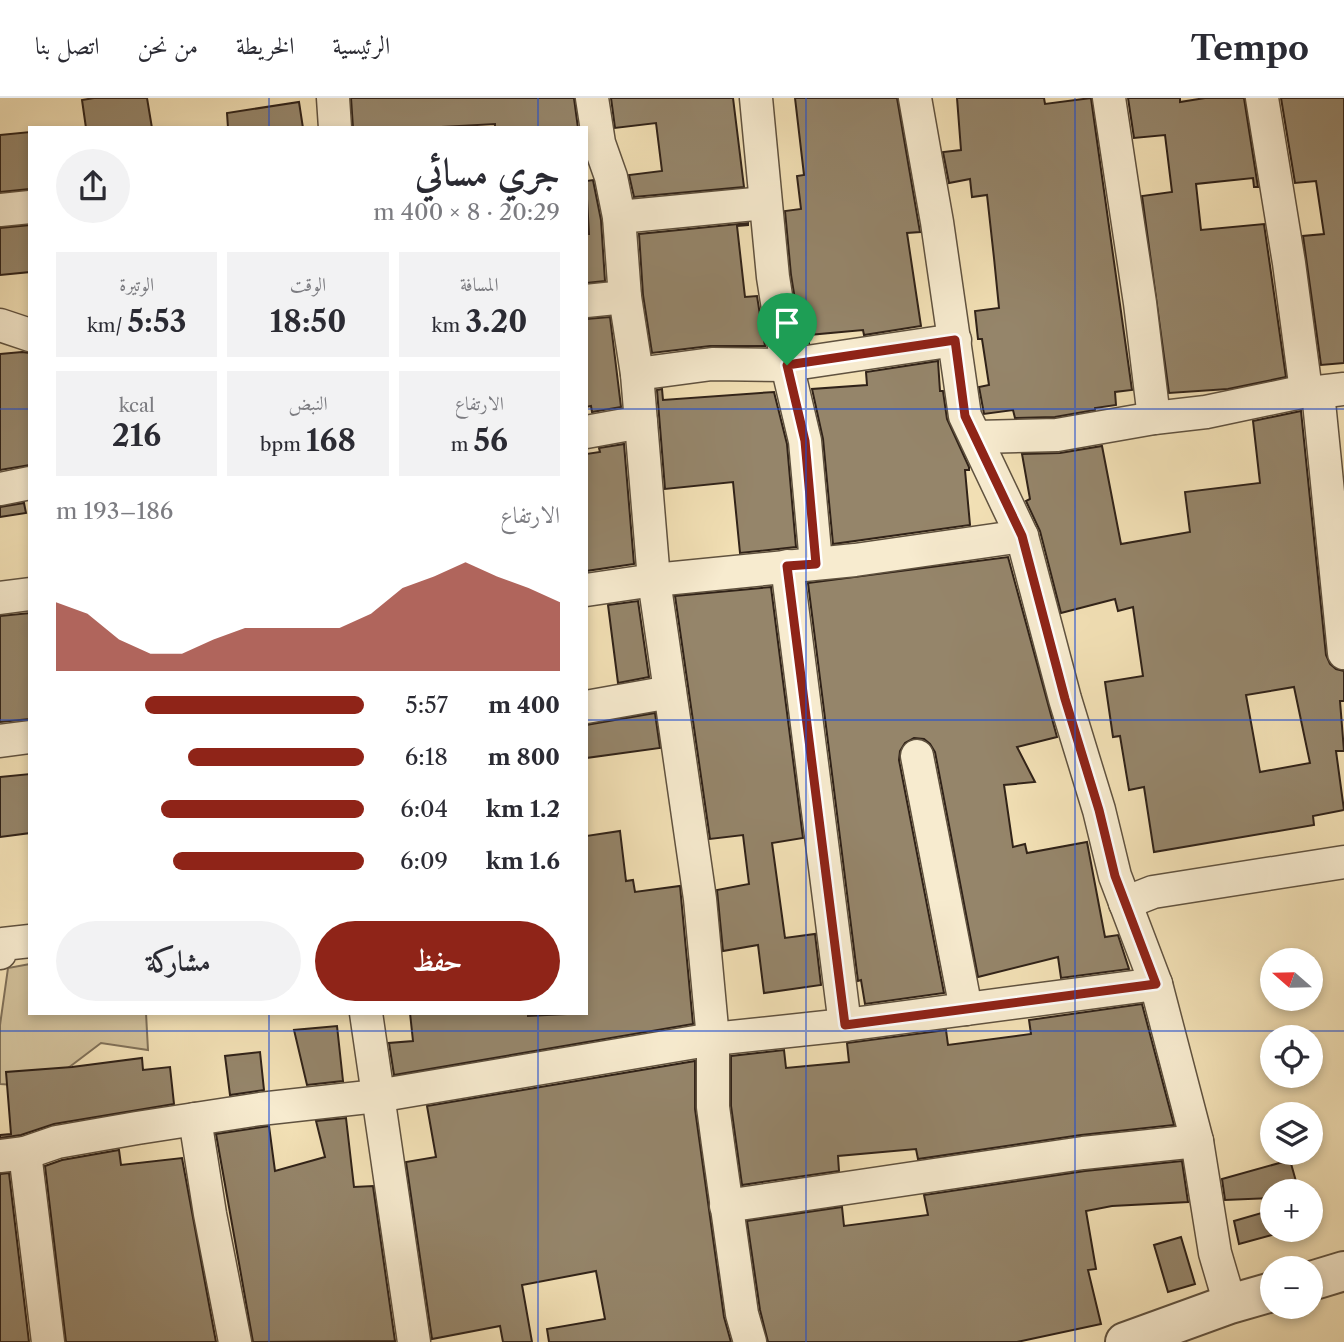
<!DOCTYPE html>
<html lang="ar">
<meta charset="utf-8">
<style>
:root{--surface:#fff;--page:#f2f2f3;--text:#2b2b33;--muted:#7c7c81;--line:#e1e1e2;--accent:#8f2418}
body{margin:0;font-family:"Libre Caslon Text",Amiri,serif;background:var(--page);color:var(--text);direction:rtl;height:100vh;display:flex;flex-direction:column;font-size:26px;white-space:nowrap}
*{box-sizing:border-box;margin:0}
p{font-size:23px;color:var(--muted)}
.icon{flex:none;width:38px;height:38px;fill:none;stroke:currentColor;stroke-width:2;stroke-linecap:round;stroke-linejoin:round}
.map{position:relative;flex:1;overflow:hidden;direction:ltr}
.drawer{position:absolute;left:28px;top:28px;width:560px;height:889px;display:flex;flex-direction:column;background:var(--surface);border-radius:0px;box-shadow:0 4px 10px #0003;direction:rtl}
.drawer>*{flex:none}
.needle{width:46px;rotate:290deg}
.buttons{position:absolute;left:1260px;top:850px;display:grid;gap:14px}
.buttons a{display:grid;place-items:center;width:63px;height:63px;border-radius:50%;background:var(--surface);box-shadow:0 4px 10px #0003;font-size:35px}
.pin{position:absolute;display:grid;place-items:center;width:60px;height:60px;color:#fff;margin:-72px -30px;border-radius:50% 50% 50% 0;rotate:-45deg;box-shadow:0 0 7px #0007}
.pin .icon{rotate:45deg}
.round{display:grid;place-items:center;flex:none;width:74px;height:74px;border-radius:37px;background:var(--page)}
.head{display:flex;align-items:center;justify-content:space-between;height:119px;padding:0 28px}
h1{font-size:38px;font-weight:800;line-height:52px}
.figures{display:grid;grid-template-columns:repeat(3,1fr);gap:10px;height:119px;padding:7px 28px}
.figures div{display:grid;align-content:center;border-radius:0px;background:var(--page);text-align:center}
.figures b{font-size:30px;font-weight:800}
.figures small{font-size:19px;font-weight:400}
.figures p{font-size:19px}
.chart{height:196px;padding:14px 28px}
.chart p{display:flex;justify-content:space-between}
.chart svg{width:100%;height:126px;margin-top:7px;fill:var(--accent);opacity:.7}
.cta{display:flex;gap:14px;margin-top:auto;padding:14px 28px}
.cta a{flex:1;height:80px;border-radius:42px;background:var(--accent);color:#fff;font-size:28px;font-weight:800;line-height:80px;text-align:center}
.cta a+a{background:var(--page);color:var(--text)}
ul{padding:0 28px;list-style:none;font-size:23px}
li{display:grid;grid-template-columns:112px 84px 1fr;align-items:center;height:52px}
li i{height:18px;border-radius:9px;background:var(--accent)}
header{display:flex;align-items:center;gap:42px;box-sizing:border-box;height:98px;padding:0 35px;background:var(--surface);border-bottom:2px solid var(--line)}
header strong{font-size:33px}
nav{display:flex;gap:38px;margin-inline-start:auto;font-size:24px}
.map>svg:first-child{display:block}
</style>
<header>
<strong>Tempo</strong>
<nav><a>الرئيسية</a><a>الخريطة</a><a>من نحن</a><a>اتصل بنا</a></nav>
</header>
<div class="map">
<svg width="1344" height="1244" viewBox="0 0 1344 1244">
<rect width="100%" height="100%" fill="#f2e0b5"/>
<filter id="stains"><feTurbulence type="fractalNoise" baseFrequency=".00286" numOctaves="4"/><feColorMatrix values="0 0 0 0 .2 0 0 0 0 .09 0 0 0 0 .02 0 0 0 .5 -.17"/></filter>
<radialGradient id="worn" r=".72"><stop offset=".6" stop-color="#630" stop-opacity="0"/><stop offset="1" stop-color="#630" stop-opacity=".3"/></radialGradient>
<path fill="#d1c09a" stroke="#807159" stroke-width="2" d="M30,866V915H146L148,952L101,945L43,989L0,986V927L8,870Z"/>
<g fill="#95856a" stroke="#302218" stroke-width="2" fill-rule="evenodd">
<path d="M94,0H147L152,30H86L82,2Z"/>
<path d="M351,0H574L578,30H495V26L423,30H353Z"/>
<path d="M611,0H733L744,89L634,99L629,77L662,73L656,25L615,30Z"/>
<path d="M795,0H897L920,134L907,135L921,228L864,237L863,232L809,237V245H802L791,177L785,113L801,111L797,78L804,77Z"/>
<path d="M957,0H1044L1045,6L1091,0L1132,292L1115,294L1116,307L1095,310V312L1055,319L1015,320L1013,312L984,316L979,289L989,287L982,241H978L975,213L999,210L994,160L987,97L972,99L970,81L949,85L943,54L961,52Z"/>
<path d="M1128,0H1180V4L1205,0H1244L1258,89H1254L1253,80L1196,86L1201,132L1264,126L1286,279L1228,291L1169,295L1142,98L1172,94L1165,37L1134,40Z"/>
<path d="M1281,0H1344V265L1321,267L1303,138L1324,136L1316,83L1295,85Z"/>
<path d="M299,4L303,30H228L227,15Z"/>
<path d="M30,34V91L0,94V37Z"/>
<path d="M593,82L601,122L605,183L586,185V136H589L586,83Z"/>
<path d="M748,125V127L737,128L745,199L757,198L765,248H710L652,255L643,197L639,136Z"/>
<path d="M30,127V174L0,177V130Z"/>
<path d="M610,219L621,309L592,314L591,308L586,309V221Z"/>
<path d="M22,254L30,255V367L0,372V256Z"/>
<path d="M938,263L940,293H943L947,321L969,369V372H965L970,427L833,446L823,341L812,291L867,287L866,274Z"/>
<path d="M662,291L663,302L774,294L787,346L796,449L740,455L733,384L665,391L657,292Z"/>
<path d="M1301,313L1326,557L1330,566L1336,571L1344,573V603H1340L1344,653H1336L1344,712L1313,718L1314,727L1154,754L1144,689L1129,692L1120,638L1113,639L1105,584L1143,578L1133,509L1118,513L1115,501L1061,515L1040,433L1026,403L1030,401L1022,356L1060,355L1102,348L1121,446L1190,434L1185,394L1260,385L1253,323ZM1294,589L1310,665L1260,674L1246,597Z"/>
<path d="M624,346L634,466L586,473V356L600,354L599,350Z"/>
<path d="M24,405L26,415L0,419V409Z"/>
<path d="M1008,459L1057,639L1017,649L1035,684L1004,687L1013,749L1025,746L1027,755L1087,744L1105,839L1118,837L1129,871L1061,880L1058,859L978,879L935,654L930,646L924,641L914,640L905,645L900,653L899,662L944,895L865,906L861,882L858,883L808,485Z"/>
<path d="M771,489L803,740L772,745L785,840L815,836L821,887L764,895L758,847L723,853L717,792L749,786L743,737L710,741L675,498Z"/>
<path d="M638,503L649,579L618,585L608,507Z"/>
<path d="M30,515V621L0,624V518Z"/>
<path d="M655,615L660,650L586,660V627Z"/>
<path d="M30,676V735L0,739V679Z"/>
<path d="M620,733L626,783L633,782L635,794L680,788L693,926L394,977L389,945L413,943L410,915H528V918L586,915V738Z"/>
<path d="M1142,906L1174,1027L1081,1037L918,1061L916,1051L838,1058L839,1073L742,1087L731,1008V958L784,952L786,970L849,964L847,945L946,932L948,947L1031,936L1029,922Z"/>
<path d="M337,928L343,983L307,987L294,932Z"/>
<path d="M260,954L264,992L230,997L225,958Z"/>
<path d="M142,960L143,972L170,969L174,1006L54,1026L21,1037L0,1040V1037L11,1036L6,974L72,969Z"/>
<path d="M695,963V1011L724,1219L731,1244H549L547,1231L605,1221L596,1173L522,1187L532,1244H503L500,1228L432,1241L406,1064L436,1059L427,1008Z"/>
<path d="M346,1020L354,1089L373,1088L395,1243L253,1244L216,1036L269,1028L275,1073L325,1059L316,1023Z"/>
<path d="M119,1052L121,1067L182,1060L216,1244H66L45,1068L62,1062Z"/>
<path d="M1290,1062L1299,1094H1272V1100L1225,1102L1222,1081Z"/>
<path d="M1182,1063L1188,1104L1112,1108L1086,1113L1096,1171L1088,1172L1101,1226L1017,1244H768L760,1212L747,1123L842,1109L844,1128L928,1117L924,1097L1085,1073Z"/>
<path d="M9,1075L29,1244H0V1076Z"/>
<path d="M1272,1112V1137L1239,1146L1234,1123Z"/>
<path d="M1181,1139L1195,1186L1168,1194L1154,1147Z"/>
</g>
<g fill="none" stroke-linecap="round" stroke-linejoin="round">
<defs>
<g id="minor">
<path d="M333,0L335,30"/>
<path d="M592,0L599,45L611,79L619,119L625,199L637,276L654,482L700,801L713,941V1009L718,1046L742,1216L750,1244"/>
<path d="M756,0L773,179L787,267L805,343L816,465"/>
<path d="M915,0L937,124L965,318L1022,438L1065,601L1099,712L1115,778L1156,886L1197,1043L1215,1155L1230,1206"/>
<path d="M1109,0L1140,205L1154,320"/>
<path d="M1262,0L1289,165L1306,293"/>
<path d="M0,112L30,109"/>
<path d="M619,119L765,105"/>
<path d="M586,203L625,199"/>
<path d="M0,227L30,237"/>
<path d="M637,276L712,266L787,267L955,242"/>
<path d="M1318,294L1344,555"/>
<path d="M586,334L641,324"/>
<path d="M977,339L1057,337L1154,320L1206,314L1306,293L1318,294L1344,291"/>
<path d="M0,391L30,385"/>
<path d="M787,468L845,927"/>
<path d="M586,492L654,482L855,462L1022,438"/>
<path d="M0,500L30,496"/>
<path d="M586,609L670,594"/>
<path d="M0,643L30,639"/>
<path d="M917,658L966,911"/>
<path d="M1125,805L1153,794L1344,764"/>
<path d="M0,855L3,846L30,843"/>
<path d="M366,915L414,1244"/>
<path d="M195,1021L210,1116L235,1244"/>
<path d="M25,1055L48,1244"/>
<path d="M0,1058L25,1055L57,1044L137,1030L260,1011L377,998L713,941L845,927L1156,886"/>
<path d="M726,1108L1083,1055L1197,1043"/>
</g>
<g id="tertiary">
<path d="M1311,1183L1344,1173"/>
<path d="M1125,1244L1230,1206L1272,1194"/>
</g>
</defs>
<use href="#minor" stroke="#60523f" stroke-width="35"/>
<use href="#tertiary" stroke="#60523f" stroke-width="42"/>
<use href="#minor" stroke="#f7ebcf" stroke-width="32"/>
<use href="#tertiary" stroke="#f7ebcf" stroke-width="38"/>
</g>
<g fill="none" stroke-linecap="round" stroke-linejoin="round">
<defs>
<path id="route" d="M955,242L965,318L1022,438L1065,601L1099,712L1115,778L1156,886L845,927L787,468L816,466L805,343L787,267Z"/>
</defs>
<use href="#route" stroke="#fff" stroke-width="14"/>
<use href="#route" stroke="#8f2418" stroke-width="9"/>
</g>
<path fill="none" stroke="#1d4ed8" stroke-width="2" stroke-opacity="0.55" d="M269,0V30M538,0V30M806,0V1244M1075,0V1244M0,311H30M586,311H1344M0,622H30M586,622H1344M269,915V1244M538,915V1244M0,933H1344"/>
<rect width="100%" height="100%" filter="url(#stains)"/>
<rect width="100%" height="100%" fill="url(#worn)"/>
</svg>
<div class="buttons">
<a><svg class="needle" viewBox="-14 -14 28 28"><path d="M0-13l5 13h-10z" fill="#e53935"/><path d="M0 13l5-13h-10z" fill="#7c7c81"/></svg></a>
<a><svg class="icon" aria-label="locate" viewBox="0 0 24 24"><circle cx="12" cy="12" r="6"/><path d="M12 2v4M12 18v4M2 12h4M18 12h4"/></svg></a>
<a><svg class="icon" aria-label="layers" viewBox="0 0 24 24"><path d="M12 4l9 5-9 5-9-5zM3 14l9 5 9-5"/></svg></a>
<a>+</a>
<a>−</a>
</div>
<div class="pin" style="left:787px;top:267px;background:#1e9e55"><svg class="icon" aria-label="arrive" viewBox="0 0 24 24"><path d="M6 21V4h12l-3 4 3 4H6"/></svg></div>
<section class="drawer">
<div class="head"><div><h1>جري مسائي</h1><p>20:29 · 8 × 400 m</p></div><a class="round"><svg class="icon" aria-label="share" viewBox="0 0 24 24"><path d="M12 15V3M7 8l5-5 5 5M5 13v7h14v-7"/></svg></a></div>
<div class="figures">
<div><p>المسافة</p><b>3.20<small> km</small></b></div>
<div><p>الوقت</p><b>18:50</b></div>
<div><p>الوتيرة</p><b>5:53<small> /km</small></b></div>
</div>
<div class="figures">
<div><p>الارتفاع</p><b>56<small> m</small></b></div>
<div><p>النبض</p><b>168<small> bpm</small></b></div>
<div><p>kcal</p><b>216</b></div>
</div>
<div class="chart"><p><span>الارتفاع</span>186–193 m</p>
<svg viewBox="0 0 160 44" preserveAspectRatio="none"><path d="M0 44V20L10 24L20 33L30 38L40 38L50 33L60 29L70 29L80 29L90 29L100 24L110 15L120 11L130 6L140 11L150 15L160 20V44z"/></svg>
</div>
<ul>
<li><b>400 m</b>5:57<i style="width:71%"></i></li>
<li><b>800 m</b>6:18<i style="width:57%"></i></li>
<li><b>1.2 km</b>6:04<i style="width:66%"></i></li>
<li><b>1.6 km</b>6:09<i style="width:62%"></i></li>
</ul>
<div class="cta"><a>حفظ</a><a>مشاركة</a></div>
</section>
</div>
